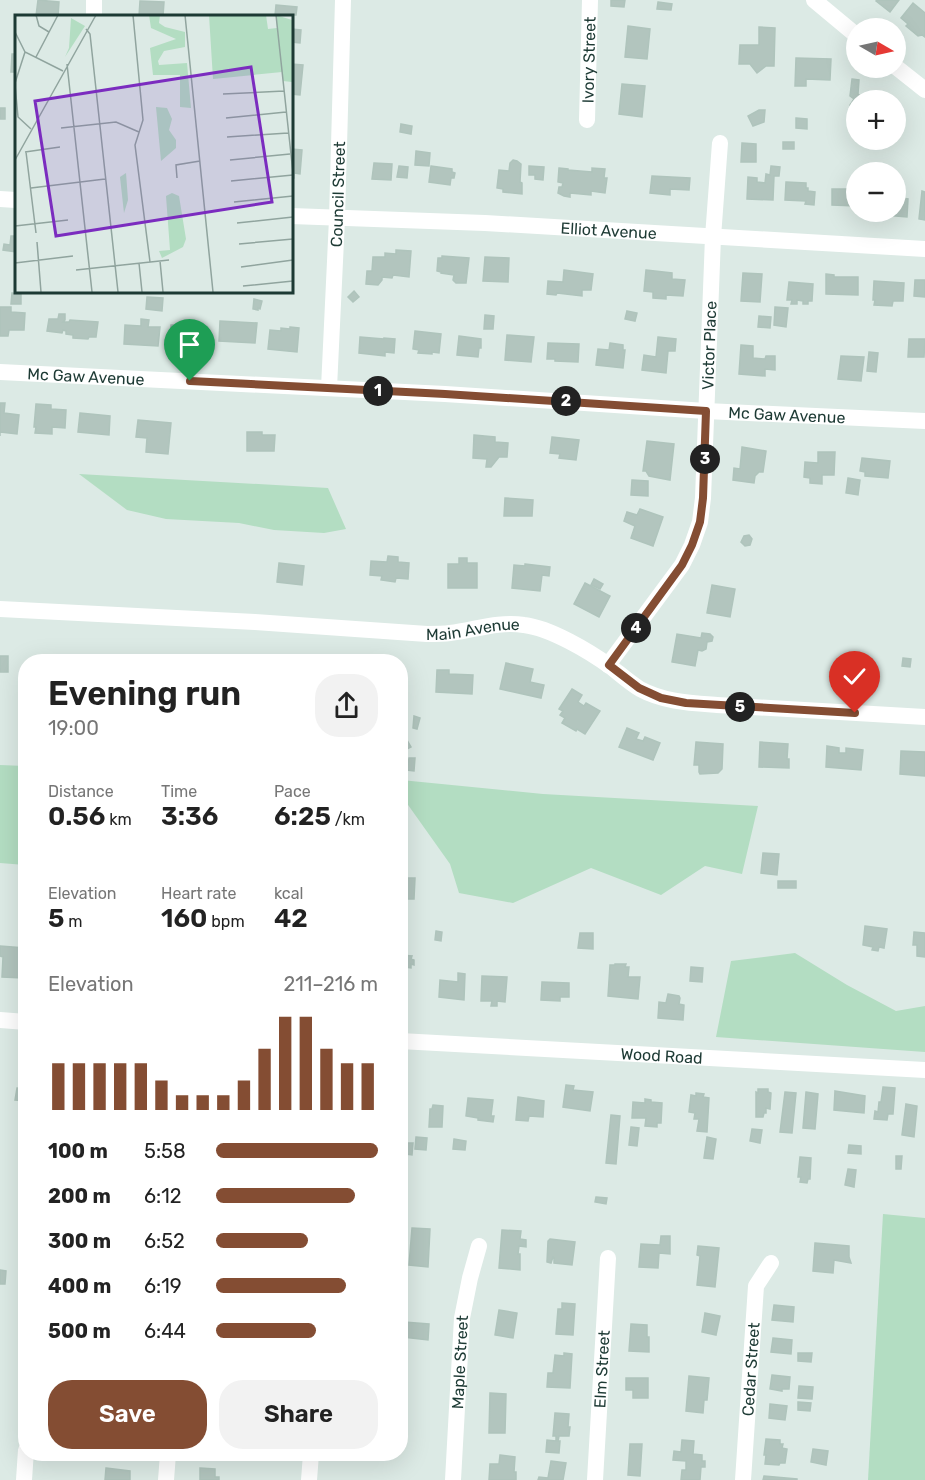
<!DOCTYPE html>
<meta charset="utf-8">
<style>
:root{--surface:#fff;--page:#f2f2f2;--text:#222;--muted:#767676;--accent:#844d33}
body{margin:0;font-family:Rubik,sans-serif;background:var(--page);color:var(--text);height:100vh;display:flex;flex-direction:column;font-size:22px;white-space:nowrap}
*{box-sizing:border-box;margin:0}
p{font-size:20px;color:var(--muted)}
.icon{flex:none;width:33px;height:33px;fill:none;stroke:currentColor;stroke-width:2;stroke-linecap:round;stroke-linejoin:round}
.map{position:relative;flex:1;overflow:hidden}
.side{position:absolute;left:18px;top:654px;width:390px;height:807px;display:flex;flex-direction:column;background:var(--surface);border-radius:24px;box-shadow:0 6px 24px #0002}
.side>*{flex:none}
.needle{width:39px;rotate:99deg}
.tools{position:absolute;left:846px;top:18px;display:grid;gap:12px}
.tools a{display:grid;place-items:center;width:60px;height:60px;border-radius:50%;background:var(--surface);box-shadow:0 6px 24px #0002;font-size:30px}
.pin{position:absolute;display:grid;place-items:center;width:51px;height:51px;color:#fff;margin:-62px -26px;border-radius:50% 50% 50% 0;rotate:-45deg;box-shadow:0 0 6px #0007}
.pin .icon{rotate:45deg}
.km{position:absolute;width:30px;height:30px;margin:-15px;border-radius:50%;background:#222;color:#fff;font-size:16px;line-height:30px;text-align:center}
.round{display:grid;place-items:center;flex:none;width:63px;height:63px;border-radius:24px;background:var(--page)}
.headline{display:flex;align-items:center;justify-content:space-between;height:102px;padding:0 30px}
h1{font-size:33px;font-weight:600;line-height:45px}
.stats{display:grid;grid-template-columns:repeat(3,1fr);gap:9px;height:102px;padding:6px 30px}
.stats div{display:grid;align-content:center}
.stats b{font-size:26px;font-weight:600}
.stats small{font-size:16px;font-weight:400}
.stats p{font-size:16px}
.chart{height:168px;padding:12px 30px}
.chart p{display:flex;justify-content:space-between}
.chart svg{width:100%;height:108px;margin-top:6px;stroke:var(--accent);stroke-width:6}
.action{display:flex;gap:12px;margin-top:auto;padding:12px 30px}
.action a{flex:1;height:69px;border-radius:24px;background:var(--accent);color:#fff;font-size:24px;font-weight:600;line-height:69px;text-align:center}
.action a+a{background:var(--page);color:var(--text)}
ul{padding:0 30px;list-style:none;font-size:20px}
li{display:grid;grid-template-columns:96px 72px 1fr;align-items:center;height:45px}
li i{height:15px;border-radius:8px;background:var(--accent)}
.map>svg:first-child{display:block}
</style>
<div class="map">
<svg width="925" height="1480" viewBox="0 0 925 1480">
<rect width="100%" height="100%" fill="#dceae5"/>
<g fill="#b3ddc2">
<path d="M79,474L328,488L346,529L324,533L274,530L239,523L166,519L127,510Z"/>
<path d="M0,765L25,766V865L0,863Z"/>
<path d="M401,780L543,794L758,806L742,874L705,866L661,895L591,868L513,903L459,893L450,864L401,795Z"/>
<path d="M795,953L847,985L896,1011L925,1006V1052L716,1037L731,961Z"/>
<path d="M883,1214L925,1218V1480H868Z"/>
</g>
<g fill="#b2c5be" stroke="#afc4bc" stroke-width="1.5">
<path d="M38,0L59,2L58,16H36Z"/>
<path d="M611,0H625L624,7L611,6Z"/>
<path d="M877,0H899L890,12L876,1Z"/>
<path d="M140,1L164,2L163,16H139Z"/>
<path d="M658,2L672,4L671,10L657,9Z"/>
<path d="M913,3L925,13V37L922,35L918,36L906,26L908,24L901,18Z"/>
<path d="M276,5L297,7L296,15H293L292,24H291V16H275Z"/>
<path d="M628,26L650,29L647,59L625,57Z"/>
<path d="M759,27L775,28L774,66H766L757,73L750,64H739L740,45H759Z"/>
<path d="M291,29L301,30L300,43L291,42Z"/>
<path d="M12,54H16V72H11Z"/>
<path d="M796,58L831,59L830,80L806,79V86H795Z"/>
<path d="M291,64L303,65L300,95L291,94Z"/>
<path d="M852,79L859,80L858,94L867,100H856V110L850,105L854,99L850,96Z"/>
<path d="M622,84L645,86L642,117L619,114Z"/>
<rect x="0" y="108" width="5" height="11"/>
<path d="M759,110H765L764,122L753,126L748,116Z"/>
<path d="M796,118L807,119V129L796,128Z"/>
<path d="M401,124L412,126L411,134L400,132Z"/>
<rect x="783" y="142" width="11" height="7"/>
<path d="M742,143L756,144V162H741Z"/>
<path d="M291,149L302,150L300,174L294,173V178H291Z"/>
<path d="M416,151L430,153L429,166L415,165Z"/>
<path d="M513,160L517,161L521,164L520,182L522,183V194L503,192V189L497,188L499,170L509,171L510,163Z"/>
<path d="M374,163L392,164L391,180L372,179Z"/>
<path d="M399,166L408,167L407,178L397,177Z"/>
<path d="M431,166L452,169V172L455,173L454,178H451L450,185L429,182Z"/>
<path d="M529,166L544,167L543,180L535,179V175H529Z"/>
<path d="M771,166L780,167L779,176H774L773,200L747,199L748,177L757,178V182L765,183L766,174L770,175Z"/>
<path d="M559,168L568,169V170L592,172V168L605,169L604,178H607L605,193L591,191V195L570,193V197L564,196L558,193L559,187H562L563,183L558,182Z"/>
<path d="M652,176L690,178L689,190L670,189V195L650,193Z"/>
<path d="M786,182L806,183V188H808V191L815,192L814,205L805,204L806,201L785,200Z"/>
<path d="M896,187L903,188L902,198L908,199L907,217L872,214V212H896Z"/>
<path d="M832,189H856V206L832,205Z"/>
<path d="M922,191L925,192V220L919,219Z"/>
<path d="M11,236H16V252L3,250L4,244L10,245Z"/>
<path d="M396,250L411,251L409,277L393,275L392,278L382,277V280L378,285L366,284L367,271H372L373,257H385V253L396,254Z"/>
<path d="M442,256L469,258L466,283H456L453,280L454,275L441,273V272L437,271L438,258H442Z"/>
<path d="M485,257L509,258L508,282L483,281Z"/>
<path d="M564,270L593,274L591,290H582V296L557,293L556,295L547,294L548,281L563,282Z"/>
<path d="M646,270L672,273V279L685,280L683,296L666,295V299L653,298V292L644,291Z"/>
<path d="M743,273L762,274L760,302L741,301Z"/>
<path d="M826,274L834,275V277H858V295L826,294Z"/>
<path d="M915,280H925V297L914,296Z"/>
<path d="M874,281L904,283L903,301H893L892,306L874,305L875,300H873Z"/>
<path d="M789,282L813,284L812,301H808V304H803V301L797,300V304H791L792,300H787Z"/>
<path d="M354,291L359,297L353,302L348,297Z"/>
<path d="M12,293L21,294V304H11Z"/>
<path d="M147,297L163,298L162,311L146,309Z"/>
<path d="M254,299L262,301L260,309L258,308V310L253,309Z"/>
<path d="M0,307H11V312L25,313L24,330H9L8,336H0Z"/>
<path d="M775,307L788,308L786,327L774,325Z"/>
<path d="M627,311L637,313L635,321L625,319Z"/>
<path d="M59,314H65V320L63,322H69L70,320L98,322L96,337H89L88,339L73,338V335L66,334V331L63,330L62,333L47,331L49,319H58Z"/>
<path d="M485,315L494,316L493,329H484Z"/>
<path d="M759,316L771,317L770,328L758,327Z"/>
<path d="M141,319L149,320L148,327H160L158,346L124,344L125,325L141,326Z"/>
<path d="M220,321L257,323L255,343L219,341Z"/>
<path d="M177,324L199,327L198,341L170,338L171,325H177Z"/>
<path d="M290,327L299,328L297,352L268,349L270,330L281,331V328L290,329Z"/>
<path d="M415,331L441,334L439,353L432,352V354L418,353L419,350L413,349Z"/>
<path d="M507,335L534,337L531,362L505,360Z"/>
<path d="M459,336L481,339V348H479L478,357L457,355Z"/>
<path d="M360,337L384,339V338L395,339L394,353L385,352V356L359,353Z"/>
<path d="M658,337L676,339L675,351H668L666,373L642,370L644,355L656,357Z"/>
<path d="M909,339H925L924,357H908Z"/>
<path d="M548,343L579,344L578,362L555,361V359H547Z"/>
<path d="M610,343L623,345V350H625L623,368L596,365L598,349L609,350Z"/>
<path d="M741,345L753,346V358L765,359L766,356H775V370L765,369V376L739,374Z"/>
<path d="M869,352L878,353L876,372L867,371Z"/>
<path d="M841,356L864,357L861,381L838,379Z"/>
<path d="M0,403H5L4,413L19,415L17,434L0,432V436Z"/>
<path d="M36,404L51,405V409L66,410L65,428L52,427V434L35,433L36,427H34Z"/>
<path d="M80,413L110,416L109,435L78,432Z"/>
<path d="M138,420L171,423L168,454L146,452L147,438L136,437Z"/>
<path d="M247,432H262V435H275L274,451H247Z"/>
<path d="M474,435L495,437V442L508,443L507,457H499L491,467H486L487,459L473,458Z"/>
<path d="M552,437L579,440L576,460L559,458L560,454L550,453Z"/>
<path d="M647,441L674,444L670,480L649,476L646,471H643Z"/>
<path d="M742,447L766,451L763,472H759L755,476L754,483L733,480L734,468L740,469Z"/>
<path d="M818,452H835L834,475H822V484L810,483V478L804,477L805,462L818,463Z"/>
<path d="M862,458L890,461L888,478L865,476V472L860,471Z"/>
<path d="M848,478L860,480L858,495L846,493Z"/>
<path d="M632,480L648,481V496L631,495Z"/>
<path d="M505,498L533,500L532,516H504Z"/>
<path d="M640,509L663,517L653,546L631,538L635,526L624,521L627,512L637,515Z"/>
<path d="M749,535L752,539L750,545L745,546L741,542L744,536Z"/>
<path d="M388,556L398,557V562L409,563L408,579L396,578L395,582L381,580L382,576L370,575L371,561L387,562Z"/>
<path d="M459,558H467V563H477V588H448V564H459Z"/>
<path d="M279,563L304,566L302,585L277,582Z"/>
<path d="M525,564L550,567L549,576L542,575L540,591L512,588L514,565L525,566Z"/>
<path d="M594,579L603,584L600,589L591,585Z"/>
<path d="M585,583L610,596L599,617L574,604Z"/>
<path d="M712,585L735,589L730,617L707,613Z"/>
<path d="M702,633L710,634L713,637L712,641L707,642L706,649L702,651L698,650L695,666L672,662L677,634L701,638Z"/>
<rect x="0" y="656" width="8" height="16"/>
<path d="M903,658L911,659L910,667L902,666Z"/>
<path d="M506,663L533,669L530,682L544,685L541,698L500,689Z"/>
<path d="M437,670H449V674L473,675L472,694L436,692Z"/>
<path d="M572,689L582,695L578,702L584,706L586,703L600,711L585,734L577,729L576,731L562,723L565,718L560,715L563,711L559,709Z"/>
<path d="M414,716L420,718L417,729L413,728Z"/>
<path d="M627,728L639,733L636,739L643,741L645,737L660,743L653,760L619,747Z"/>
<path d="M407,740L411,747L403,751L400,744Z"/>
<path d="M696,742L723,744L722,769L718,773L700,774L699,772V765H694Z"/>
<path d="M760,742L788,744L787,759H789V768L759,767Z"/>
<path d="M827,746L839,748V753H846V748L863,750L861,770L826,767Z"/>
<path d="M901,751L925,752V776L900,774Z"/>
<path d="M409,758H415L414,771L407,770Z"/>
<path d="M763,853L779,854L777,875L761,873Z"/>
<path d="M400,878H415L414,899H407L406,906H400Z"/>
<rect x="778" y="881" width="18" height="7"/>
<path d="M865,926L887,929L884,948L879,947L878,951L872,950L873,947L863,945Z"/>
<path d="M436,931L442,932L441,941L435,940Z"/>
<path d="M914,932L925,933V957L917,956V945H913Z"/>
<path d="M580,933H593V949L578,948Z"/>
<path d="M0,946L25,948L23,978L2,977L3,957L0,956Z"/>
<path d="M400,955L412,956L411,959L414,960V965L411,964V968L404,967L402,983H400Z"/>
<path d="M615,964H626L625,967H629L628,977H640L638,999L608,996L610,965H615Z"/>
<path d="M691,967L703,968L702,982L690,981Z"/>
<path d="M458,973L465,974L464,1000L439,997L440,980L458,982Z"/>
<path d="M482,976L507,977L505,1002L497,1001V1006H491L492,1001H481Z"/>
<path d="M542,982L569,983V997H560V1001L541,1000Z"/>
<path d="M668,994L679,996L680,998L679,1004L684,1005L683,1020L658,1018L659,1002L666,1003Z"/>
<path d="M566,1085L574,1086L573,1090L593,1092L590,1111L563,1107Z"/>
<path d="M883,1087L895,1088L893,1114H888L887,1120L874,1119L875,1111L878,1112L879,1102H881Z"/>
<path d="M17,1088L26,1089V1101L15,1100Z"/>
<path d="M758,1089H768V1092L771,1093L770,1109L766,1108V1113H764L763,1117H756V1092L758,1093Z"/>
<path d="M835,1091L865,1096L864,1113L834,1110Z"/>
<path d="M785,1092L796,1093L792,1133L780,1132Z"/>
<path d="M806,1092L818,1094L815,1129L803,1128Z"/>
<path d="M696,1093L704,1094L703,1097L709,1098L707,1132L697,1131L699,1119H694L695,1113L689,1112L691,1095L696,1096Z"/>
<path d="M518,1097L544,1101L543,1117L529,1116L528,1121L516,1120Z"/>
<path d="M468,1098L493,1100L491,1116H494L493,1122L478,1120V1118L466,1116Z"/>
<path d="M645,1099L651,1100V1102L662,1103L661,1123H657V1127L645,1126L646,1118H632L633,1102L645,1103Z"/>
<path d="M906,1104L917,1106L914,1137L902,1135Z"/>
<path d="M433,1105L443,1106L442,1127H429L430,1109H432Z"/>
<path d="M611,1115L620,1116L616,1164L606,1163Z"/>
<path d="M631,1127L639,1128L637,1146L629,1145Z"/>
<path d="M752,1129L762,1130L760,1143L750,1141Z"/>
<path d="M416,1137L427,1138L426,1150L415,1149Z"/>
<path d="M707,1137L716,1139L713,1159L704,1158Z"/>
<path d="M454,1139L466,1141L465,1150L453,1149Z"/>
<path d="M407,1143H413L412,1155L406,1154Z"/>
<path d="M849,1145L861,1146V1154L848,1153Z"/>
<path d="M896,1156H902L901,1169H896Z"/>
<path d="M800,1157L811,1158L810,1179H808L807,1183L800,1182L801,1177H798Z"/>
<path d="M848,1169L856,1170L854,1187L845,1185Z"/>
<path d="M596,1197L607,1198L606,1204L595,1202Z"/>
<path d="M412,1228L430,1229L428,1267L409,1265Z"/>
<path d="M502,1230L521,1231L520,1239L526,1240V1247L519,1246L518,1254H520V1270L499,1268Z"/>
<path d="M661,1236H670V1254L659,1253L658,1268L639,1267L641,1244L660,1245Z"/>
<path d="M550,1239L575,1242L572,1265L554,1263V1258L553,1257L551,1263L547,1262L548,1241Z"/>
<path d="M815,1243L849,1246V1257L851,1263L834,1260L833,1273L813,1271Z"/>
<path d="M698,1246L719,1248L715,1287L697,1285L700,1256L697,1255Z"/>
<path d="M0,1270L6,1271L5,1284H0Z"/>
<path d="M562,1303L575,1304L573,1335L556,1334L558,1309H562Z"/>
<path d="M774,1305L794,1307L793,1322L772,1320Z"/>
<path d="M499,1310L517,1313L513,1338L495,1335Z"/>
<path d="M705,1313L720,1316L716,1335L702,1332Z"/>
<path d="M404,1322L429,1324L428,1340L403,1337Z"/>
<path d="M631,1324L647,1325V1337H649V1352L629,1351Z"/>
<path d="M773,1338L792,1340L791,1354L771,1352Z"/>
<path d="M564,1353L572,1354L570,1388L547,1387L548,1373H553L555,1355L564,1356Z"/>
<path d="M798,1353H812L811,1362L798,1361Z"/>
<path d="M772,1375L790,1377L789,1389H782V1391L770,1389Z"/>
<path d="M689,1376L709,1378L707,1400H704L703,1413L686,1411Z"/>
<path d="M626,1378H648V1398H633V1390H626Z"/>
<path d="M799,1386L813,1387L812,1399L798,1398Z"/>
<path d="M490,1393L506,1394L505,1433H489Z"/>
<path d="M798,1402L811,1403L810,1411L798,1410Z"/>
<path d="M770,1404L787,1406L785,1420L769,1418Z"/>
<path d="M555,1413L569,1414L568,1427H570L569,1436H559L558,1441H560L559,1453L546,1452L547,1440L556,1441V1436H553Z"/>
<path d="M766,1439L780,1440V1444H783L782,1448L787,1449L785,1463H780L779,1465L765,1464L766,1455H764Z"/>
<path d="M682,1440L694,1441L693,1454L702,1455V1461H705V1467H701L700,1480H681L682,1470H686V1461L673,1460L674,1451L681,1452Z"/>
<path d="M630,1444H642L640,1476L628,1475Z"/>
<path d="M813,1449L828,1451L826,1465L811,1462Z"/>
<path d="M500,1455L515,1457L514,1472H516V1480H489L490,1464H499Z"/>
<path d="M551,1461L566,1463L563,1480H538L539,1477L548,1478Z"/>
<path d="M106,1468L130,1471V1480H105Z"/>
<path d="M200,1468L215,1469V1477H219V1480H200Z"/>
<path d="M764,1476L797,1479V1480H763Z"/>
</g>
<g fill="none" stroke-linecap="round" stroke-linejoin="round">
<g stroke="#fff" stroke-width="16">
<path d="M814,0L856,35"/>
<path d="M94,16V0"/>
<path d="M896,67L925,90"/>
<path id="s1" d="M587,120L590,0"/>
<path d="M0,199L16,200"/>
<path id="s2" d="M291,216L485,223L925,249"/>
<path id="s3" d="M0,372L445,394L706,411L925,421"/>
<path id="s4" d="M329,388L337,219L343,0"/>
<path id="s5" d="M0,609L255,622L427,634C435,634 443,634 450,633C475,630 498,621 524,625C550,628 589,651 611,667C620,674 630,683 640,689C664,702 690,703 717,705L925,717"/>
<path id="s6" d="M608,665L682,565L692,545L700,522L703,498L713,237L720,143"/>
<path d="M0,1020L26,1022"/>
<path id="s7" d="M400,1041L925,1070"/>
<path d="M24,1480L26,1450"/>
<path d="M166,1480L168,1454"/>
<path d="M309,1480L311,1454"/>
<path id="s8" d="M453,1480L462,1318L470,1278L479,1246"/>
<path id="s9" d="M595,1480L608,1258"/>
<path id="s10" d="M743,1480L756,1286L771,1263"/>
</g>
</g>
<g fill="none" stroke-linecap="round" stroke-linejoin="round">
<defs>
<path id="route" d="M190,381L445,394L706,411L703,498L700,522L692,545L682,565L609,665L639,688L661,698L686,703L855,713"/>
</defs>
<use href="#route" stroke="#fff" stroke-width="12"/>
<use href="#route" stroke="#844d33" stroke-width="8"/>
</g>
<g text-anchor="middle" stroke-width="6" stroke-linejoin="round" paint-order="stroke">
<g font-size="16" fill="#1d3a34" stroke="#edf7f2">
<text dy="6" stroke="none"><textPath href="#s1" startOffset="60">Ivory Street</textPath></text>
<text dy="6" stroke="none"><textPath href="#s4" startOffset="194">Council Street</textPath></text>
<text dy="6" stroke="none"><textPath href="#s2" startOffset="318">Elliot Avenue</textPath></text>
<text dy="6" stroke="none"><textPath href="#s6" startOffset="348">Victor Place</textPath></text>
<text dy="6" stroke="none"><textPath href="#s3" startOffset="86">Mc Gaw Avenue</textPath></text>
<text dy="6" stroke="none"><textPath href="#s3" startOffset="788">Mc Gaw Avenue</textPath></text>
<text dy="6" stroke="none"><textPath href="#s5" startOffset="474">Main Avenue</textPath></text>
<text dy="6" stroke="none"><textPath href="#s7" startOffset="262">Wood Road</textPath></text>
<text dy="6" stroke="none"><textPath href="#s8" startOffset="118">Maple Street</textPath></text>
<text dy="6" stroke="none"><textPath href="#s9" startOffset="111">Elm Street</textPath></text>
<text dy="6" stroke="none"><textPath href="#s10" startOffset="111">Cedar Street</textPath></text>
</g>
</g>
<g transform="translate(15 15)">
<rect width="278" height="278" fill="#dceae5"/>
<path d="M134,0H145L144,8L150,12L170,17V32L149,36L143,46L144,50L172,48L176,93L165,92V60H138L135,33L161,24L136,13ZM194,0H251L253,14L262,13L261,0L277,5V67L268,66L267,57L198,64ZM56,3L70,11L50,42L54,33ZM141,92L152,93L157,104L154,115L161,125V133L146,146ZM111,158L113,185L109,198L105,162ZM157,178L164,181L171,224L168,232L147,243L144,236L155,235L151,181Z" fill="#b3ddc2"/>
<path fill="none" stroke="#90a49e" stroke-width="1.5" d="M21,0L24,11L34,17M118,0L128,105L120,130L135,247M170,0L198,277M261,0L278,158M71,14L75,19L103,277M0,17L10,37L48,56M21,42L43,0M52,49L77,277M0,68L10,37M0,70L3,102L16,114M208,79L269,76M211,103L271,97M46,113L101,107L124,117M212,122L273,118M10,137L45,132M11,137L21,218M0,145L81,0M215,145L275,139M162,163L161,150L185,146M216,166L278,160M16,173L90,164M219,187L278,181M222,208L278,202M0,211L53,205M22,227L26,277M224,229L278,224M145,246L148,277M0,248L58,241M124,248L127,277M226,252L278,245M61,255L154,245M228,271L278,266"/>
<path fill="#7b2cbf" fill-opacity="0.15" stroke="#7b2cbf" stroke-width="3" d="M236,52L257,187L41,221L20,86Z"/>
<rect width="278" height="278" fill="none" stroke="#1d3a34" stroke-width="3"/>
</g>
</svg>
<div class="tools">
<a><svg class="needle" viewBox="-14 -14 28 28"><path d="M0-13l5 13h-10z" fill="#e53935"/><path d="M0 13l5-13h-10z" fill="#767676"/></svg></a>
<a>+</a>
<a>−</a>
</div>
<div class="pin" style="left:190px;top:381px;background:#1e9e55"><svg class="icon" aria-label="arrive" viewBox="0 0 24 24"><path d="M6 21V4h12l-3 4 3 4H6"/></svg></div>
<div class="pin" style="left:855px;top:713px;background:#d93025"><svg class="icon" aria-label="check" viewBox="0 0 24 24"><path d="M5 12l5 5 9-10"/></svg></div>
<b class="km" style="left:378px;top:391px">1</b>
<b class="km" style="left:566px;top:401px">2</b>
<b class="km" style="left:705px;top:459px">3</b>
<b class="km" style="left:636px;top:628px">4</b>
<b class="km" style="left:740px;top:707px">5</b>
<section class="side">
<div class="headline"><div><h1>Evening run</h1><p>19:00</p></div><a class="round"><svg class="icon" aria-label="share" viewBox="0 0 24 24"><path d="M12 15V3M7 8l5-5 5 5M5 13v7h14v-7"/></svg></a></div>
<div class="stats">
<div><p>Distance</p><b>0.56<small> km</small></b></div>
<div><p>Time</p><b>3:36</b></div>
<div><p>Pace</p><b>6:25<small> /km</small></b></div>
</div>
<div class="stats">
<div><p>Elevation</p><b>5<small> m</small></b></div>
<div><p>Heart rate</p><b>160<small> bpm</small></b></div>
<div><p>kcal</p><b>42</b></div>
</div>
<div class="chart"><p><span>Elevation</span>211–216 m</p>
<svg viewBox="0 0 160 44" preserveAspectRatio="none"><path d="M5 44V25M15 44V25M25 44V25M35 44V25M45 44V25M55 44V32M65 44V38M75 44V38M85 44V38M95 44V32M105 44V19M115 44V6M125 44V6M135 44V19M145 44V25M155 44V25"/></svg>
</div>
<ul>
<li><b>100 m</b>5:58<i style="width:100%"></i></li>
<li><b>200 m</b>6:12<i style="width:86%"></i></li>
<li><b>300 m</b>6:52<i style="width:57%"></i></li>
<li><b>400 m</b>6:19<i style="width:80%"></i></li>
<li><b>500 m</b>6:44<i style="width:62%"></i></li>
</ul>
<div class="action"><a>Save</a><a>Share</a></div>
</section>
</div>
